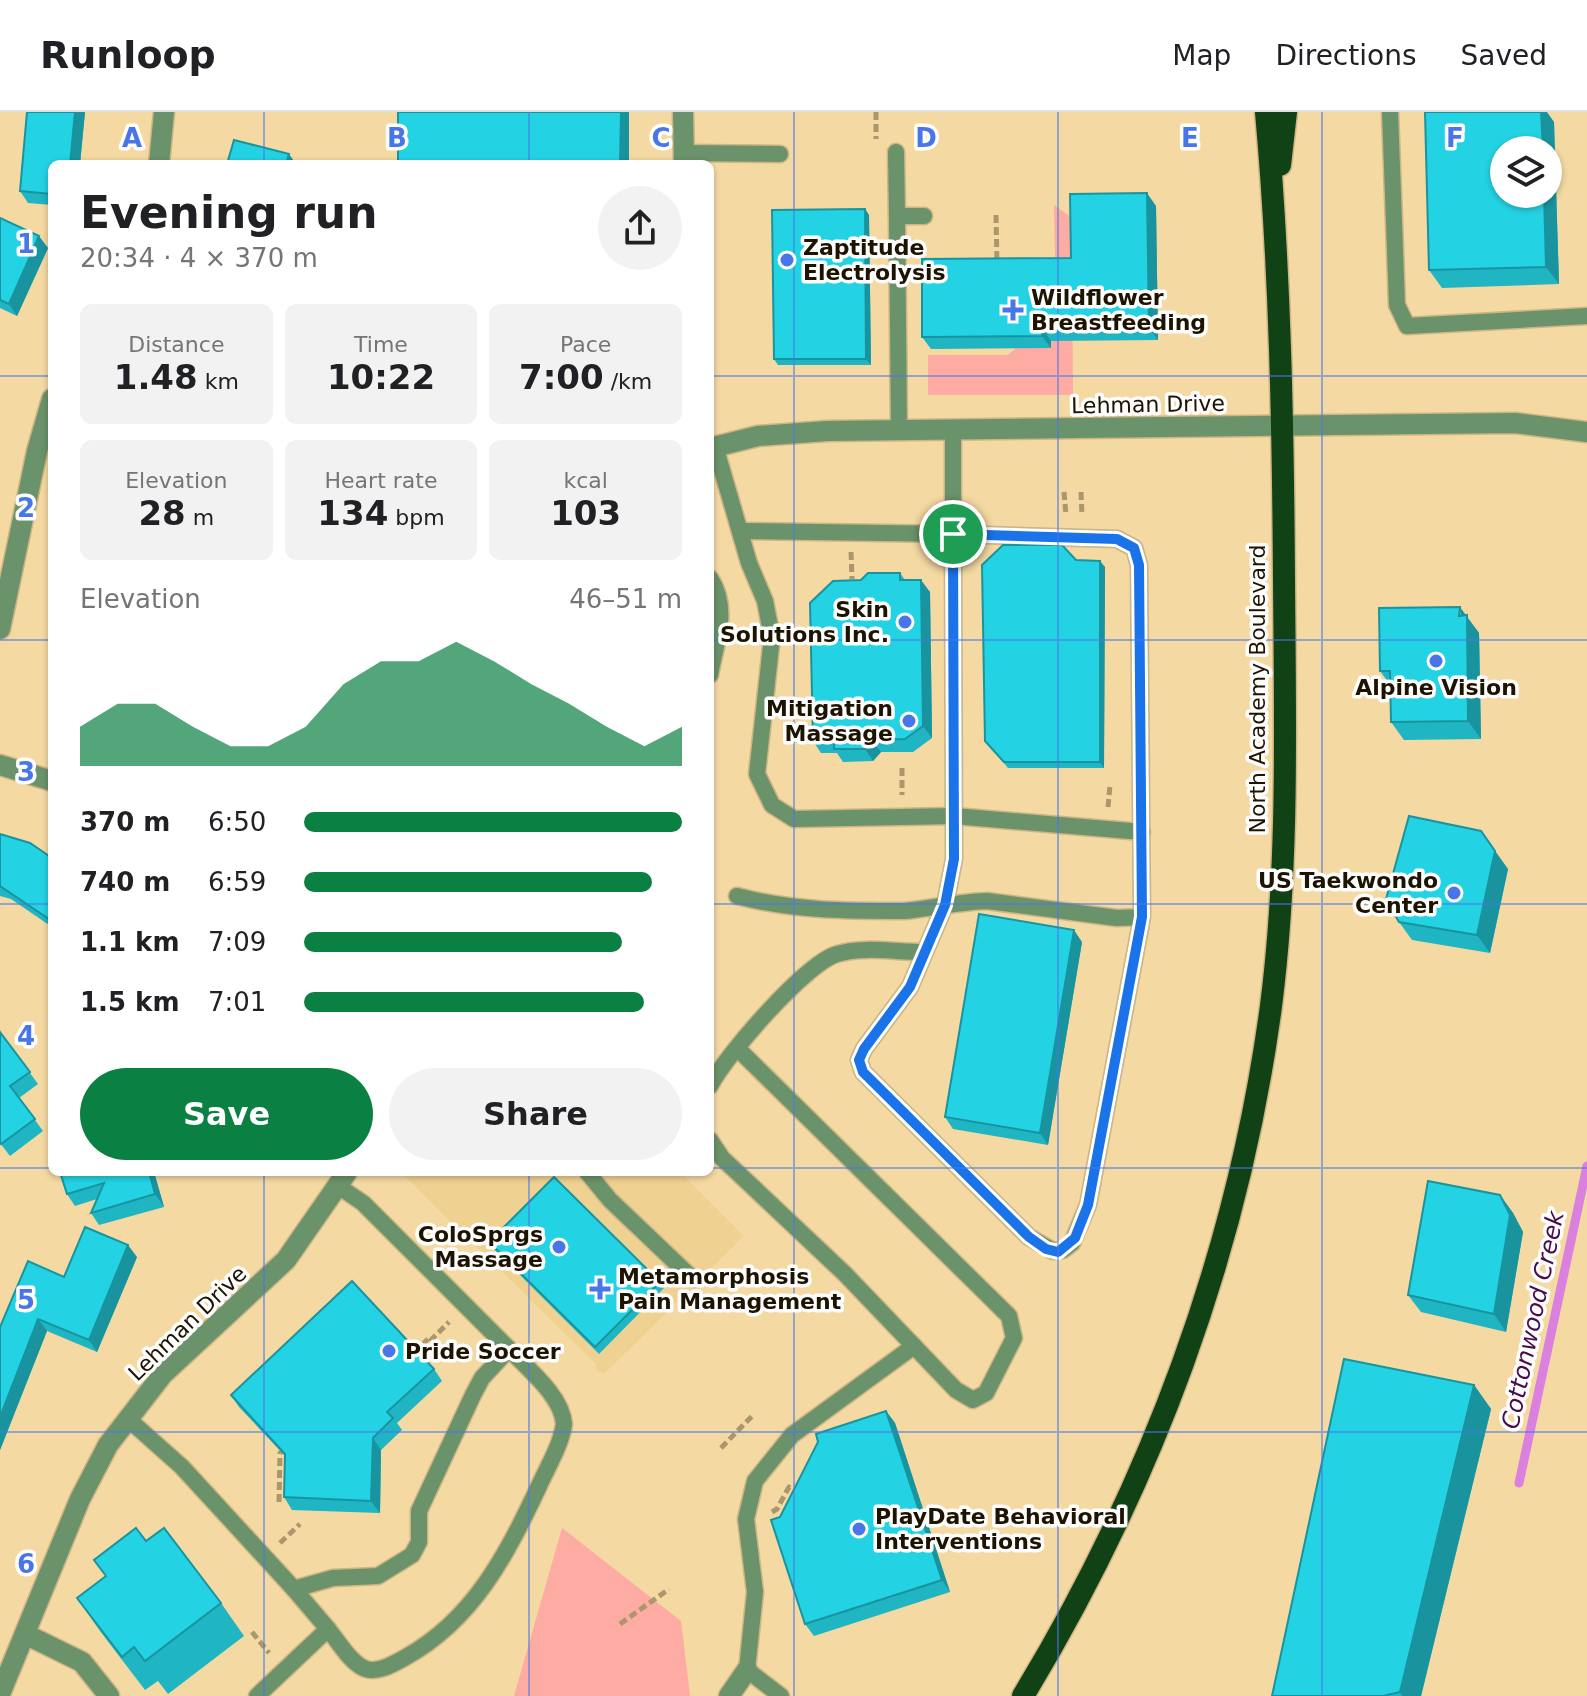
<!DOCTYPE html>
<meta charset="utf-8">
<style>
:root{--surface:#fff;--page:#f2f2f2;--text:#202124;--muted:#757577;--line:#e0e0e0;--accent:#0b8043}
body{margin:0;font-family:"DejaVu Sans",sans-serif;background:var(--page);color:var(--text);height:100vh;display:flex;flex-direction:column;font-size:30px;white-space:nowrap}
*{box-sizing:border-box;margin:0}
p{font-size:26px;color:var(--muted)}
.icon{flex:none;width:44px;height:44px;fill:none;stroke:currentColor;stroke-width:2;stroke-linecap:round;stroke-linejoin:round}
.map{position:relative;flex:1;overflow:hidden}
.sheet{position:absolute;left:48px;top:48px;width:666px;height:1016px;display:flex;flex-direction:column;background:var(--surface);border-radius:12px;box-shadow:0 2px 6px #0004}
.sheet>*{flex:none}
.controls{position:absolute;left:1490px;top:24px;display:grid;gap:16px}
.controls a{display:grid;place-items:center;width:72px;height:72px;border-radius:50%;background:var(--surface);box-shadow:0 2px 6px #0004;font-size:40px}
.pin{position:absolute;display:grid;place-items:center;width:68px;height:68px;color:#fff;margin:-34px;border:4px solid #fff;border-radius:50%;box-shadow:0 2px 8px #0007}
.round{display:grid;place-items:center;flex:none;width:84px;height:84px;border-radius:42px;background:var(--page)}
.headline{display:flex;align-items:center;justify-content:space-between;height:136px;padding:0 32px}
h1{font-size:44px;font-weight:700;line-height:60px}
.metrics{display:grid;grid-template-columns:repeat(3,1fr);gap:12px;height:136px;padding:8px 32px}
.metrics div{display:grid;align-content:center;border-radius:12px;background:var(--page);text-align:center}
.metrics b{font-size:34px;font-weight:700}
.metrics small{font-size:22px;font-weight:400}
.metrics p{font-size:22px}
.chart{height:224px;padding:16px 32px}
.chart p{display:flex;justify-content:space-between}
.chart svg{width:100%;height:144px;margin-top:8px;fill:var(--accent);opacity:.7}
.button{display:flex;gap:16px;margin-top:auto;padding:16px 32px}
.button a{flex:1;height:92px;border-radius:48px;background:var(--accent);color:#fff;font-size:32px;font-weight:700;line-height:92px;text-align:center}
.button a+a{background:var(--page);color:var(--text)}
ul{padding:0 32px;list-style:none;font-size:26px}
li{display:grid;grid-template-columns:128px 96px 1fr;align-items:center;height:60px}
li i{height:20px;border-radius:10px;background:var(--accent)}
header{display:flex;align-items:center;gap:48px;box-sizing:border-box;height:112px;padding:0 40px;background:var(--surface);border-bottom:2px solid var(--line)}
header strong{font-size:38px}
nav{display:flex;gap:44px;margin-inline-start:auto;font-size:28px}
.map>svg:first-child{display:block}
</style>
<header>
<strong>Runloop</strong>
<nav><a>Map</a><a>Directions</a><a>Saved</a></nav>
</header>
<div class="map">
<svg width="1587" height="1584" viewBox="0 0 1587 1584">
<rect width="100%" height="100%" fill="#f4d9a2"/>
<path fill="#efd192" d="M400,1060H680L744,1124L605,1261L597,1260L596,1252Z"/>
<g fill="#feaba4">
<path d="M1054,93L1071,105L1072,148H1055Z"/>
<path d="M1072,156L1073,283H928V243H1008L1015,237L1050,159Z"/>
<path d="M562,1416L681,1509L690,1584H514Z"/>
</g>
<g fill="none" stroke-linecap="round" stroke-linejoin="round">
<path stroke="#da81e0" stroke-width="9" d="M1519,1371L1587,1054"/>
<defs>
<g id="service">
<path d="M1390,0L1397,193L1407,214L1587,204"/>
<path d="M896,40L897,104"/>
<path d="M684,41L780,42"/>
<path d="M899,319L897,104H924"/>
<path d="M715,334L749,451L765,489L772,525L757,662L772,693L794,707L954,704L1142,720"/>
<path d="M742,419L953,422V318"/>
<path d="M710,466C730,496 716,530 710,563"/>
<path d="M737,784C794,799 847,799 905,799C933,796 959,790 987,789L1117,806L1142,805L1088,1093L1072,1131L1063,1138L1053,1139L1029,1125L863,960L859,948L864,937L910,875L945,793L954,747L953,422L1117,427L1134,436L1139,453L1142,805"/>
<path d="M710,974C725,944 806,851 837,842C863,834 895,840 922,840"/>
<path d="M710,1028L722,1046L845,1162L956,1278L973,1288L986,1281L1014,1226L1009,1204L737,936"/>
<path d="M587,1060L610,1088L693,1167"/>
<path d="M127,1306L182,1355L294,1477L333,1466L378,1464L412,1443L419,1430V1399L473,1283L482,1266L509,1237L363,1091L338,1074"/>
<path d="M328,1517C338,1529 351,1552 366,1557C379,1561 395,1551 406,1545C474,1507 507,1442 539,1374C548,1354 561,1333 564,1312C562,1284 528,1257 509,1237"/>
<path d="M257,1584L328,1517L294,1477"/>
<path d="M781,1584L747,1558L755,1480L746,1407L755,1369L792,1323L914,1234"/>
</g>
<g id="minor">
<path d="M683,0L684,52"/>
<path d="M159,52L164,0"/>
<path d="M710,336L758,324L827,319L1515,311L1587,320"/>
<path d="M0,517L37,339L52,287"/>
<path d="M0,653L52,669"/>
<path d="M25,1522L82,1550L109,1584"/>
<path d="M0,1582L80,1387L108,1333L163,1262L286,1148L347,1060"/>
<path d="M729,1584L747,1558"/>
</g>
<g id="trunk">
<path d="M1280,53L1286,0"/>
<path d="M1023,1584C1151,1373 1238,1140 1271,894C1289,754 1285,609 1284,467C1283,312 1280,155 1266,0"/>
</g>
</defs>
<use href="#service" stroke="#cdb585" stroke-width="19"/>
<use href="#minor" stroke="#cdb585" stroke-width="23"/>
<use href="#trunk" stroke="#cdb585" stroke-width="25"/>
<g stroke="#ac976c" stroke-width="5" stroke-dasharray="8 4" stroke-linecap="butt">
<path d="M876,0V27"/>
<path d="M996,103L997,152"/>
<path d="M1064,380L1066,403"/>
<path d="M1081,380L1082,403"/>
<path d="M851,440L852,467"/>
<path d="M902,656V683"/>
<path d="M1108,695L1110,673"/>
<path d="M430,1229L449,1210"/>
<path d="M415,1240L428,1227"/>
<path d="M721,1336L752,1304"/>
<path d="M279,1390L280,1341L284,1338"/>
<path d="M772,1400L777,1397L789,1375L795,1379L793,1383"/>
<path d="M280,1431L300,1412"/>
<path d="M620,1512L669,1477"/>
<path d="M252,1520L269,1541"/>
</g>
<use href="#service" stroke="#6b936b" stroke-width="16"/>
<use href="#minor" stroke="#6b936b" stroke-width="20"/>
<use href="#trunk" stroke="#104216" stroke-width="22"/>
</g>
<g fill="#1fb5c3">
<path d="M85,0L80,52H52V93L28,91L20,79Z"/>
<path d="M1554,10L1559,172L1442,176L1429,158Z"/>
<path d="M1156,94L1158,228L1051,229V236L931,237L922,225L1071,146Z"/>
<path d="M865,97L869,103L871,253H778L774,247Z"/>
<path d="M0,106L48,136L17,204L0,196Z"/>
<path d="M1076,448L1105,455L1104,656H1008L985,629Z"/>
<path d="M900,461L905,468L930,480L932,626L913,640H881L873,649L843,650L837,641H821L813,629L861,468Z"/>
<path d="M1465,503L1479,521L1481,627L1404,628L1391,610V574L1380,559Z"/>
<path d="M0,722L52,746V815L11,787L0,784Z"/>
<path d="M1508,757L1490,841L1412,828L1399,810Z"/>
<path d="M1082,830L1048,1033L953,1017L945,1005Z"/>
<path d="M0,920L38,972L19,986L43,1019L10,1044L0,1031Z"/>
<path d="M60,1060H154L164,1095L99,1113L91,1101L97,1087L75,1094L67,1082Z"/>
<path d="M1500,1083L1513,1101L1523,1120L1506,1220L1421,1200L1408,1183Z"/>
<path d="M489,1130L660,1170L664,1176L599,1242L493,1136Z"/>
<path d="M137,1145L97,1240L47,1219L0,1338V1215L64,1165Z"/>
<path d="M434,1257L442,1269L397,1311L402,1318L381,1338L380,1401L292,1398L284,1385L285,1344L239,1295L231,1283Z"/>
<path d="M1474,1273L1491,1297L1421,1584H1272Z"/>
<path d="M886,1299L895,1311L950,1480L814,1524L805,1512L780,1405Z"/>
<path d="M146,1429L221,1491L244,1524L168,1582L158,1569L145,1578L100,1519L77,1486L106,1464L94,1448Z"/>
</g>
<g fill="#19949f">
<path d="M75,0H85L80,52H70Z"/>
<path d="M621,0H629V52H620Z"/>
<path d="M1541,0H1547L1554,10L1559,172L1546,155L1544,82H1548V38H1543Z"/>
<path d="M289,42L296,52H286Z"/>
<path d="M1147,81L1156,94L1158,228L1149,216Z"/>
<path d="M865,97L869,103L871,253L866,247Z"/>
<path d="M39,124L48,136L17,204L9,192Z"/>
<path d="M1042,216L1051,229V236L1042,224Z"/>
<path d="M1100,449L1105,455L1104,656L1100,650Z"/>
<path d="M921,468L930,480L932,626L923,614Z"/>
<path d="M1460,495L1479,521L1481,627L1468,609Z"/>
<path d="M872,628L881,640L873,649L865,637Z"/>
<path d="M1481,719L1508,757L1490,841L1477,823Z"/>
<path d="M1074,818L1082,830L1048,1033L1040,1021Z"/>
<path d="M149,1060H154L164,1095L155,1082Z"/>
<path d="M1500,1083L1513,1101L1523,1120L1506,1220L1494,1202Z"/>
<path d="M128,1133L137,1145L97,1240L89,1228Z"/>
<path d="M38,1207L47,1219L0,1338V1305Z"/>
<path d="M1474,1273L1491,1297L1421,1584H1402L1400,1580Z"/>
<path d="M886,1299L895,1311L950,1480L942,1468Z"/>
<path d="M373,1326L381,1338L380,1401L371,1389Z"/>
</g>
<g fill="#24d3e3" stroke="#19949f" stroke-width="2">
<path d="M27,0H75L70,52H52V82L20,79Z"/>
<path d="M398,0H621L620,52H398Z"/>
<path d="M1425,0H1541L1543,38H1504V82H1544L1546,155L1429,158Z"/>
<path d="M234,28L289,42L286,52H227Z"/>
<path d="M1147,81L1149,216H1042V224L922,225V147L1071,146L1070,82Z"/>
<path d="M865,97L866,247H774L772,98Z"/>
<path d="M0,106L39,124L9,192L0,188Z"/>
<path d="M1003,433H1062L1076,448L1100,449V650H1004L985,629L982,453Z"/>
<path d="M868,461H900V468H921L923,614L905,627L872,628L865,637H834V629H813L810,491L833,469L861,468Z"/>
<path d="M1460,495L1459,504L1467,503L1468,609L1391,610L1390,559H1380L1379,496Z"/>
<path d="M1409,704L1481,719L1495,739L1477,823L1399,810L1386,787Z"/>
<path d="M0,722L30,731L52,746V809L0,774Z"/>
<path d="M979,802L1074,818L1040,1021L945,1005Z"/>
<path d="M0,920L30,960L10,974L35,1007L1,1032L0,1030Z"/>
<path d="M52,1020V1032L49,1021Z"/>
<path d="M60,1060H149L155,1082L91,1101L104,1071L67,1082Z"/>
<path d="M554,1065L660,1170L595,1235L489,1130Z"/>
<path d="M1428,1069L1500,1083L1510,1103L1494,1202L1408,1183Z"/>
<path d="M85,1115L128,1133L89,1228L38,1207L0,1305V1215L28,1149L64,1165Z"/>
<path d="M352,1169L434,1257L387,1300L393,1306L373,1326L371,1389L284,1385L285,1342L231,1283Z"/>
<path d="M1344,1247L1474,1273L1400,1580L1383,1584H1272Z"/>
<path d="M886,1299L942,1468L805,1512L771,1408L780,1405L818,1330L816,1322Z"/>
<path d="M136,1416L146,1429L164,1416L221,1491L145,1549L134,1535L122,1545L77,1486L106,1464L94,1448Z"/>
</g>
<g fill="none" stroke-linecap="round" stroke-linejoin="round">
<defs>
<path id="route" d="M953,422L1117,427L1134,436L1139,453L1142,805L1088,1093L1075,1126L1058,1140L1046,1137L1029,1125L863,960L859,948L864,937L910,875L945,793L954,747Z"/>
</defs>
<use href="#route" stroke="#fff" stroke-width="16"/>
<use href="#route" stroke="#1a73e8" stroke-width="10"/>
</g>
<path fill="none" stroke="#4876e8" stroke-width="2" stroke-opacity="0.55" d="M264,0V52M529,0V52M794,0V1584M1058,0V1584M1322,0V1584M0,264H52M710,264H1587M0,528H52M710,528H1587M0,792H52M710,792H1587M0,1056H52M710,1056H1587M264,1060V1584M529,1060V1584M0,1320H1587"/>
<g fill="#4876e8" stroke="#fdfdfd" stroke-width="3">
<circle cx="787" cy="148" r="8"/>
<path d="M1009 186h8v8h8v8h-8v8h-8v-8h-8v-8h8z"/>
<circle cx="905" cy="510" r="8"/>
<circle cx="1436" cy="549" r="8"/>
<circle cx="909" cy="609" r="8"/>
<circle cx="1454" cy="781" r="8"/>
<circle cx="559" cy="1135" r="8"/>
<path d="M596 1165h8v8h8v8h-8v8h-8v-8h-8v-8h8z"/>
<circle cx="389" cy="1239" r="8"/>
<circle cx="859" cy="1417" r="8"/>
</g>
<g text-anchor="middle" stroke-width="7" stroke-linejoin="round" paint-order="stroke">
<g font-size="22" font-weight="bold" fill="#1d1301" stroke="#fdfdfd" text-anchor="start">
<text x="803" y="143">Zaptitude<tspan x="803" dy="25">Electrolysis</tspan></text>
<text x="1031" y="193">Wildflower<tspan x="1031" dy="25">Breastfeeding</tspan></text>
<text x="889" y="505" text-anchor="end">Skin<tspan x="889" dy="25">Solutions Inc.</tspan></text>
<text x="1436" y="583" text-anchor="middle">Alpine Vision</text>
<text x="893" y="604" text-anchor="end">Mitigation<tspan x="893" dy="25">Massage</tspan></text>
<text x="1438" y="776" text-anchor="end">US Taekwondo<tspan x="1438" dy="25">Center</tspan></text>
<text x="543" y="1130" text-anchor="end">ColoSprgs<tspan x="543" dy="25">Massage</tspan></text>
<text x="618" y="1172">Metamorphosis<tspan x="618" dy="25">Pain Management</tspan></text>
<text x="405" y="1247">Pride Soccer</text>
<text x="875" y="1412">PlayDate Behavioral<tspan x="875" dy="25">Interventions</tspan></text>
</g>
<g font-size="22" fill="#1d1301" stroke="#fdfdfd">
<text transform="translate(1148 292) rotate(-1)" y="8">Lehman Drive</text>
<text transform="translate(1257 577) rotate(-90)" y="8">North Academy Boulevard</text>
<text transform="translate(187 1211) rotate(-44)" y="8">Lehman Drive</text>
</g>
<g font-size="24" font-style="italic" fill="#460d4a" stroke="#fdfdfd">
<text transform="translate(1533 1208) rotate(-78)" y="8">Cottonwood Creek</text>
</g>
</g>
<g font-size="26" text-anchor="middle" font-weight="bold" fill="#4876e8" stroke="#fdfdfd" stroke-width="7" stroke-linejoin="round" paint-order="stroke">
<text x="132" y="35">A</text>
<text x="397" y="35">B</text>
<text x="661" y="35">C</text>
<text x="926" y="35">D</text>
<text x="1190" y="35">E</text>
<text x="1455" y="35">F</text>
<text x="26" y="141">1</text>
<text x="26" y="405">2</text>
<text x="26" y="669">3</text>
<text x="26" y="933">4</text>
<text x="26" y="1197">5</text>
<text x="26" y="1461">6</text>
</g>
</svg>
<div class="controls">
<a><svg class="icon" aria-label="layers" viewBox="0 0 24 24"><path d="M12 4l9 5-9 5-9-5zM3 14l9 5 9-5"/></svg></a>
</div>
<div class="pin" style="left:953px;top:422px;background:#1e9e55"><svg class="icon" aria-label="arrive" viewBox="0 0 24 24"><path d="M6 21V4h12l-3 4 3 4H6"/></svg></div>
<section class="sheet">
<div class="headline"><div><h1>Evening run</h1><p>20:34 · 4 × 370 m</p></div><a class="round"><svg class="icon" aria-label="share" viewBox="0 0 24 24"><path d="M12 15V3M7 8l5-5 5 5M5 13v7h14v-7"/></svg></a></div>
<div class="metrics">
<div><p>Distance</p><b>1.48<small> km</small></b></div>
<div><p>Time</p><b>10:22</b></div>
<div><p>Pace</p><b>7:00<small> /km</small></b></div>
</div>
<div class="metrics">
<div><p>Elevation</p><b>28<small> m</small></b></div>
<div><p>Heart rate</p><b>134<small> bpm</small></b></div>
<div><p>kcal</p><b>103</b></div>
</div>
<div class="chart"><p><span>Elevation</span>46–51 m</p>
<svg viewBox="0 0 160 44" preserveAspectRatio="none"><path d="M0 44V32L10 25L20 25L30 32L40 38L50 38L60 32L70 19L80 12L90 12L100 6L110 12L120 19L130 25L140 32L150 38L160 32V44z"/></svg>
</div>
<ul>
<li><b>370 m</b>6:50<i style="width:100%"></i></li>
<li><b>740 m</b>6:59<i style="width:92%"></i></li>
<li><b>1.1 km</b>7:09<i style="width:84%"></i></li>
<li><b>1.5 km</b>7:01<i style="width:90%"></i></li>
</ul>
<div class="button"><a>Save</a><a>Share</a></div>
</section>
</div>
